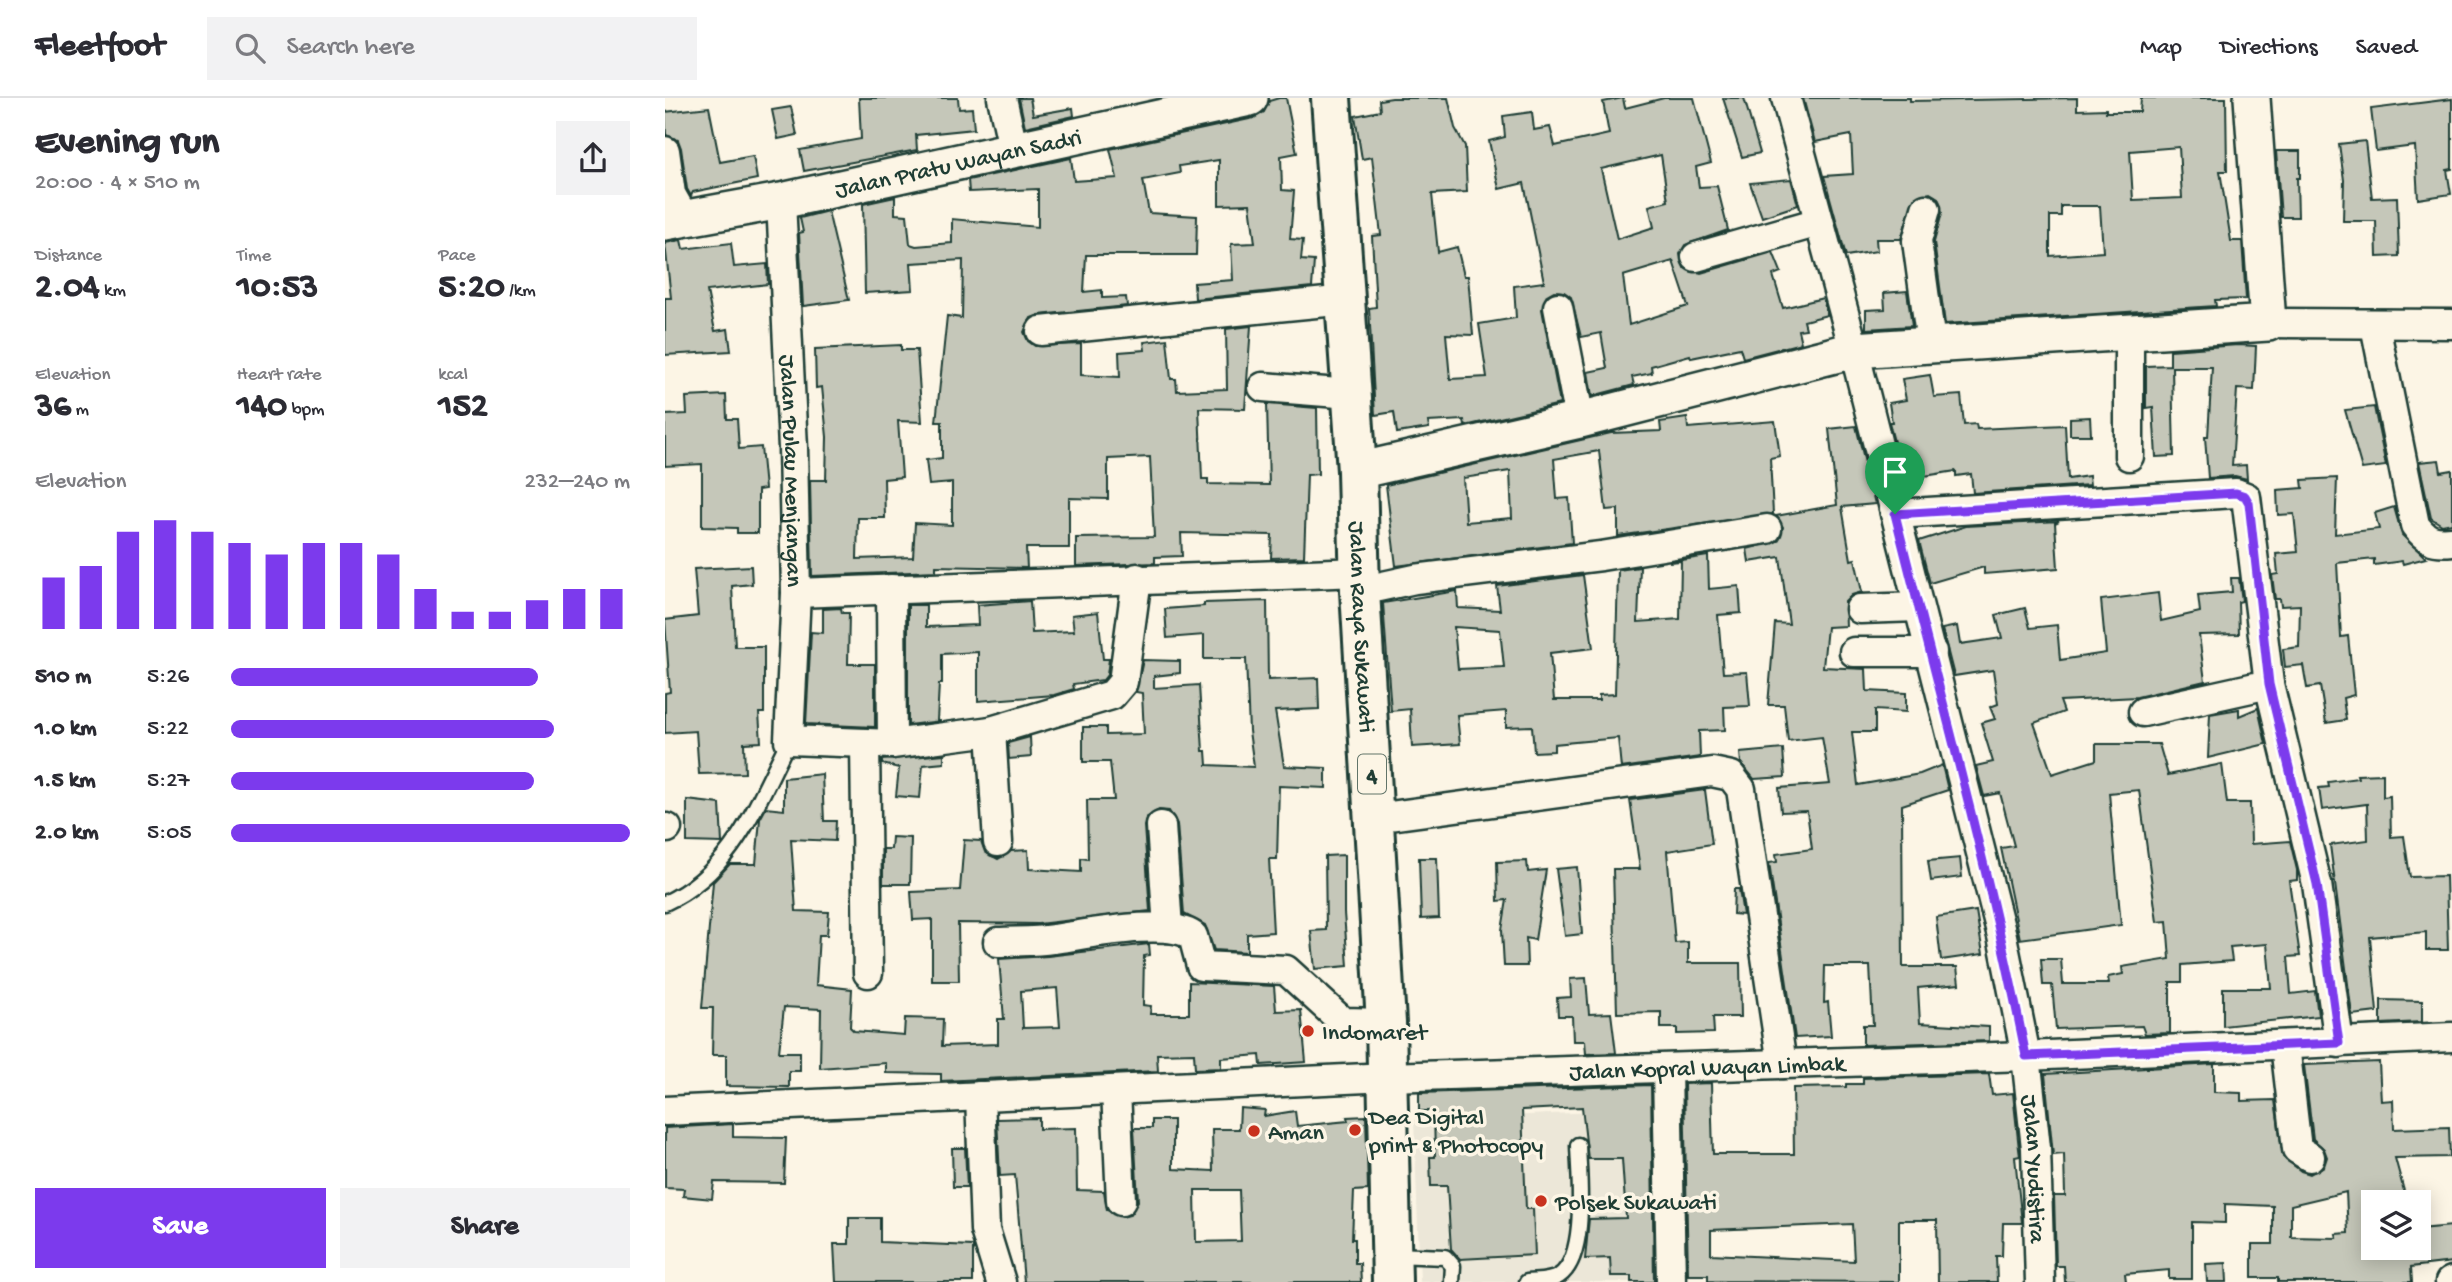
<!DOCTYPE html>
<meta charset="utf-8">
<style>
:root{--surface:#fff;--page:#f2f2f3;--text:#2b2b33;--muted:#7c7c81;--line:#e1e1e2;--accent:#7c3aed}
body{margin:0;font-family:"Gochi Hand",sans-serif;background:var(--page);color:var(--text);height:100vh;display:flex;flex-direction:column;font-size:26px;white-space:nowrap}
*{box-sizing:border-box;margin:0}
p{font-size:23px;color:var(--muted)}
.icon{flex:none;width:38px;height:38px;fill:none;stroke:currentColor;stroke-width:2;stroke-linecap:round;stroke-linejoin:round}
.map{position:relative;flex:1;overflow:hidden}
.side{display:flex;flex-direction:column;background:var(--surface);width:665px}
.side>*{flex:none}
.fabs{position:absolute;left:1696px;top:1092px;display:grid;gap:14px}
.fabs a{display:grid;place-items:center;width:70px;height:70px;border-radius:0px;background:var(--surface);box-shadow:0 4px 18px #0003;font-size:35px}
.pin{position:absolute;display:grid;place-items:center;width:60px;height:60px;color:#fff;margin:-72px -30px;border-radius:50% 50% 50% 0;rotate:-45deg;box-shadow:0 0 7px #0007}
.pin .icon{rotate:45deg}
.round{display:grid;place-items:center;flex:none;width:74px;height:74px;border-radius:0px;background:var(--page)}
.headline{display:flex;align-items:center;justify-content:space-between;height:119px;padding:0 35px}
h1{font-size:38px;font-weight:700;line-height:52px}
.metrics{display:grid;grid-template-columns:repeat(3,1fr);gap:10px;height:119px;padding:7px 35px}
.metrics div{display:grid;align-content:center}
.metrics b{font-size:35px;font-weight:700}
.metrics small{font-size:19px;font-weight:400}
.metrics p{font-size:19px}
.chart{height:196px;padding:14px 35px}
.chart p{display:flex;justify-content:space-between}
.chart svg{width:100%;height:126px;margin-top:7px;stroke:var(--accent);stroke-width:6}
.primary-button{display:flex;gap:14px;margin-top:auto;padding:14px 35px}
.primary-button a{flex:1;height:80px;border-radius:0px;background:var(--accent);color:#fff;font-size:28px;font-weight:700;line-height:80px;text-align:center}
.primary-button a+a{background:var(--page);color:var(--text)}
ul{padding:0 35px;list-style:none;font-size:23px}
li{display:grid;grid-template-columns:112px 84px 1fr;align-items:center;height:52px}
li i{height:18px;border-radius:9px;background:var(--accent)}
header{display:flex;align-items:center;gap:42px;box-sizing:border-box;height:98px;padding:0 35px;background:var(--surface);border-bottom:2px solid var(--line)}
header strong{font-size:33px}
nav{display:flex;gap:38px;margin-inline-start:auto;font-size:24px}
.search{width:490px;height:63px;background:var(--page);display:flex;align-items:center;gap:18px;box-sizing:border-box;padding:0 24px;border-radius:0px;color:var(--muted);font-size:26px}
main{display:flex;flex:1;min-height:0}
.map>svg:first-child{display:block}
</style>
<header>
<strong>Fleetfoot</strong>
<div class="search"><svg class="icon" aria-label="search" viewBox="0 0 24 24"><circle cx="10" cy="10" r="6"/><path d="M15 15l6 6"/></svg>Search here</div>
<nav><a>Map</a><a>Directions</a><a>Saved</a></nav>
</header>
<main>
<section class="side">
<div class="headline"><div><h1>Evening run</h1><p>20:00 · 4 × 510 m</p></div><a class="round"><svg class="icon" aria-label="share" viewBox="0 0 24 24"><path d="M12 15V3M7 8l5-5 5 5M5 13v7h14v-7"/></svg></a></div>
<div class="metrics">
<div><p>Distance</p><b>2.04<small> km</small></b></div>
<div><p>Time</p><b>10:53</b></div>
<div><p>Pace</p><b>5:20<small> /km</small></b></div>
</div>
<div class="metrics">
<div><p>Elevation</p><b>36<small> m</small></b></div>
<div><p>Heart rate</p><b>140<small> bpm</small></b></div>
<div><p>kcal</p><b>152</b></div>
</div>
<div class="chart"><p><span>Elevation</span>232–240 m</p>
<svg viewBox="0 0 160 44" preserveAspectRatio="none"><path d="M5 44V26M15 44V22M25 44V10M35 44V6M45 44V10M55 44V14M65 44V18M75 44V14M85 44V14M95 44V18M105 44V30M115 44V38M125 44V38M135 44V34M145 44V30M155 44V30"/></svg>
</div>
<ul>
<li><b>510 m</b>5:26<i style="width:77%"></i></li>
<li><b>1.0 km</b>5:22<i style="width:81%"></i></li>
<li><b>1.5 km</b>5:27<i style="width:76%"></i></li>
<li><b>2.0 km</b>5:05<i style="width:100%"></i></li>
</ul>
<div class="primary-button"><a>Save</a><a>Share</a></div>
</section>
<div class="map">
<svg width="1787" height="1184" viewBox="0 0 1787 1184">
<rect width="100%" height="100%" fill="#fcf5e5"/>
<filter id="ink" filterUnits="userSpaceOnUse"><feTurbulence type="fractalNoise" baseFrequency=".0143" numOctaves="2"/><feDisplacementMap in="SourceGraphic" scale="14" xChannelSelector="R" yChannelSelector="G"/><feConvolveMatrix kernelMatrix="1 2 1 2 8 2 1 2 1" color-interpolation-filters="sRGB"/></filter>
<g filter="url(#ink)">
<path fill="#ece7d8" d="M997,1011L1002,1184H755L749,1022Z"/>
<g fill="#c5c7b9" stroke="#1f3d34" stroke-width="2" fill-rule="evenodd">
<path d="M194,0H293L294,11L307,10L309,31L251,37L252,52L139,73L135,52L196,41Z"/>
<path d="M354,0H365L368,17L408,10L409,18L360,29Z"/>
<path d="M614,0H621L632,55L616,58L617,92L629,93L625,141L638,142L636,162L649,163L647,189L530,201L529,185L568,182L566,146L590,145L585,106L554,107V62L514,68L515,75L478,82L484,115L532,118L531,157H421L419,194L437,192V200L461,199L462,208L374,217L366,220L359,234L363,243L370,248L416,246V277L455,279L454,254L480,252L479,244L502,241L506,281H511L512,293L562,291L561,231L586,228L580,311L534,310L537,381H543V386L604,387L602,306L652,310L653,376L642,377L639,459L606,460L607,437L516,435L517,458L490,459V465L411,468V440L489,439L485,359L443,361V401L404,400V450H361L362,470L271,468V473L147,478L145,382H161L162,339L157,289L151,290L150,251L236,247V252H252L257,324L233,323L237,379L219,381L220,420H193L192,461L248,459L250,425L287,427V385L264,387L261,362L277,360V324H271L282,218L297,220L298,162L246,165L248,192L200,195L198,106L230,99V116L242,117L245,146L251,148L287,145V121L373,129V91L304,94L303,82L406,60L409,83L452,80L445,51L589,20L599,14L604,3Z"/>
<path d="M727,0H783L790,30L800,48L802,94L767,96L773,154L792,149L799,178H803L808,237L781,236L785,281L822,279L814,226L851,220L849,188L879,184L859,85L834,91L824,43L840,39L838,18L867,14L869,32L885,29L890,48L944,36L938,4L958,0L960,10L999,0H1029L1046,65L1031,69L1034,89L1052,88L1063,132L1020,147L1015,156L1019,170L1036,175L1108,154L1116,174L1108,177L1118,210L1158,200L1162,217L1139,223L1141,231L1133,232L1136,245L1078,260L1075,250L1026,260L1025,257L986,268L987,275L967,279L969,287L927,298L923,274L942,270L936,235L916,239L906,199L899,194L889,193L882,197L877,211L895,306L800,328L799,322L763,324L764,330L732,335L729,314L710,317L704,210L711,209L707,138L716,137L707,59L697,61L690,18L715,13L714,2ZM996,57L1003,103L984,108L989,129L952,141L936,71ZM1008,163L1023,208L964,227L958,178Z"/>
<path d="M1058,0H1079L1095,55L1077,59Z"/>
<path d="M1138,0H1245V3L1412,0V12L1441,11V14H1475L1476,0H1561L1562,73H1555L1566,143H1577L1581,201L1550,202L1551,208L1280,226L1269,144L1277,115L1273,100L1265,95L1249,100L1236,141H1211L1212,153L1181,158L1159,78L1188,76L1186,37L1150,44ZM1514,49L1517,100L1468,102L1465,53ZM1396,108H1435L1438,154L1385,158V118H1396Z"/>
<path d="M1787,1V71L1782,72L1786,96L1753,101L1750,48L1711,53L1706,11Z"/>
<path d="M44,9L55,64L88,58L92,81L28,94L26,98L22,91L16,50L13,42L1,37L0,14Z"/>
<path d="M126,9L132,37L113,41L107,12Z"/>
<path d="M1700,43L1707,100L1732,99L1734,158L1712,159L1711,123H1678L1679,82L1674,46Z"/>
<path d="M1611,53H1635V80H1632L1633,119H1616Z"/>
<path d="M1126,81L1133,107L1097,119L1085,85Z"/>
<path d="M163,113L184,202L138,208L134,135L138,134L135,120Z"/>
<path d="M16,142L18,151L66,145L69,169L102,166L103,186L42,193L50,233L63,231L66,253L0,257V200H6L0,145Z"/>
<path d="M1242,193L1247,228L1201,231V212L1220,211L1219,195Z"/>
<path d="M1573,247L1591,248L1589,292L1572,291L1567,368L1581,367L1582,381L1570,378L1543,380L1540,339H1543L1547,269H1507L1509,358L1491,359L1488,309L1481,310V268L1505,267V252Z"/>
<path d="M1265,277L1269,299L1296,297L1299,327L1311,326L1312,331L1400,327L1403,381L1424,378L1425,387L1308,395L1306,376L1291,378V373L1253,379L1249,353L1232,356L1224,324H1227L1224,305L1241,302L1237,281Z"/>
<path d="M61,297L62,321H72L74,351L96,349L100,391L93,392V435H72V430L37,429V366L0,368V317L22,316L21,299Z"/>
<path d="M1709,309L1721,368L1697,371L1680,312Z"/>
<path d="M1425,319L1426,337H1405V320Z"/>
<path d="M1022,320L1023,330L1110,323L1115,358L1105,360L1108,416L953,438V411L941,412L934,353L889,361L892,401L904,400L907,445L731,468L721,387L946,335L996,333L995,324ZM845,373L847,420L801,424L798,380Z"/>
<path d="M1191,328L1210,406L1177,409L1186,462L1190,461L1197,494L1187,497L1180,504L1181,528L1162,529L1158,569L1201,571L1202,593L1241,595V614L1210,612V634H1187L1193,687L1255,676L1277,667L1283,692L1237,707L1238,869H1292L1294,886L1253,890L1255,925L1324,929V943L1198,947V927H1208L1205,868H1160L1159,905L1163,904L1166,938L1130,940L1104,765L1112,764L1111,756L1147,751L1142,713L1116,714L1114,690L1165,686L1157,639L1123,643L1119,607H1103L1110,525L1124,526L1115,459L1084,464L1082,451L1113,443L1118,429L1111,418L1172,407L1164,331Z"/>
<path d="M1774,362L1776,374L1787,372V425L1777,427L1766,420L1754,364Z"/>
<path d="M1672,380L1670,436L1714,431L1710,415L1729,409L1737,437L1761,460L1738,466L1737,463L1709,467V461L1672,465L1676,539L1683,538L1689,597L1678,600L1681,622L1661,625L1655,588L1642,590L1638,567L1620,569L1618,551L1634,549L1635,507L1616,508L1615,501H1610L1607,477L1613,476L1611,456L1633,454L1629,416L1613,417L1612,392L1638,390L1637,382Z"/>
<path d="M1394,423L1390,425L1393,470L1319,476V469L1265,485L1254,443L1301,428Z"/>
<path d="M1043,458L1044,491L1074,488L1076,515L1053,517L1058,575L1082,574L1085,608L1059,609L1060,632L1034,633L1035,659L956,670L953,640L889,646V653L869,654L867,628L841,629V613L792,617L795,646L747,649L745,611L726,613L718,505L792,493L793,510L835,512L832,488L918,477L928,550L885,555L889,602H934V597L950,596L953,472L975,469L973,524L1015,521L1016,463L1004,464ZM789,529L835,532L839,569L793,571Z"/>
<path d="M86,468L87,486L67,488L70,549H99V615H94L96,644L79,645L80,675L34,676L31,633L0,635V595L5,594L0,522L33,518L29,471Z"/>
<path d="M1566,480H1574L1577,503L1573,504L1574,536L1534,537L1540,583L1472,599L1395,603L1399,614L1369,625L1387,676L1431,662V646H1494L1503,677L1557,666L1562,705H1585L1586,746L1625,743L1632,772V782L1624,783L1635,858L1623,859L1626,896L1650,893L1653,918L1558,928V890H1606L1602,846L1565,849L1567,863L1517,867V884H1505V935L1480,936L1477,928L1391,931L1387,887H1378L1376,861H1396L1398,886H1444L1443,879L1458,876L1457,869L1505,861L1502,823L1492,824L1474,692L1444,695L1456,827L1355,841L1336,750L1349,748L1335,695L1319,698L1311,668L1328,664L1316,625L1330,621L1325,609L1333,606L1328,572L1289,578L1277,531L1292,528L1295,546L1337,540L1331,517L1360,510L1365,530L1392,527L1395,562L1441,555L1436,502L1493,495L1496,523L1535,514L1533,497L1567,494Z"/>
<path d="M365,503L367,535L409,533L407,517L433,514L438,561H444L442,577L438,582L408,586L409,591L389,597L313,603V554L277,556V586H274L272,623H276L243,627V507H261V529L313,527L312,507Z"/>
<path d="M602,503L603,582L653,580L654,611L610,613L619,668L661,670V690L614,688L612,761H604L608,834L582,836V854L549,852L540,827L519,816L512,726L504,713L494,712L481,720L479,728L485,813L373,826L293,825L294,883H267V821L248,822L246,794L295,792L299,742L316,743L320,754L333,761L346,753L363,752L364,771L416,774V760L423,761L422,702H449L445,664H418V629H441V637L479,636L477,595L471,594L478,562L515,563V575L489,578V590L534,587L538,653H541L542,667L589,669L584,633L581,561H539V537L502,540L500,511L539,508V505Z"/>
<path d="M176,510L177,515H184L183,566H210V629L141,626L146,534L158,535V511Z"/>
<path d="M1593,610L1601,646L1543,660L1545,616L1574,611V618Z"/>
<path d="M365,639L366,659L344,661L343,645Z"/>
<path d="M1118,651L1120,679L1089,681L1076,665L1075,655Z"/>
<path d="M279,656V665L258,667L255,700L231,698L234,670L217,666V662Z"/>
<path d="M157,676L159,723H171L170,743L126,741L131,813L164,814L162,837H154L151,887L187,891L185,929L189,933L239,937L240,920L278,921L277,948L333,946V921H339L334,861L383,858L484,846L485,857L479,858L478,907L486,908L485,916H524V884L609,888L611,913L636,912L641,964L596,967L595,957L556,960V970L530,971L529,955L492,956L493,973L276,983V976L221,975V965L155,970L156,911L119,909L114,954H135V973H124V989L61,988V957H47L48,910H37L48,784L65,766H91L95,721L101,710L119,712V680ZM392,890L395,929L358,930L356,893Z"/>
<path d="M1718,676V699L1725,698L1726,739L1739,738L1745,779L1781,778L1783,852H1761V834L1705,839L1712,914L1687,917L1665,747L1703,742L1702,706L1657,712L1654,690L1664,689L1663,684L1693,680L1692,677Z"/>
<path d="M1040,692L1047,746L1002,753L1010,845L1023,844V865H1075L1076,919H1048L1049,935L1012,936V930H996V914L952,915L948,771H975L965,702Z"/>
<path d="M22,702L55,706L57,745L22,744Z"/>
<path d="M227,739L246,740L245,786H218V751H226Z"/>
<path d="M679,757V815L683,868L650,871L646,833L661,832L660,758Z"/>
<path d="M754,760H772L774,820L756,821Z"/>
<path d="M1295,760L1297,779L1266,783L1263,763Z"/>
<path d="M862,763L863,774L881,772L870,842L861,840L862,868H839L837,832L842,802L833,803L832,764Z"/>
<path d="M912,769L917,836L900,838L891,771Z"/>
<path d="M1069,791H1074L1078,817L1068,816Z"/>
<path d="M1311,813L1318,856L1276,862L1271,819Z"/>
<path d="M921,880L924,916L946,915L951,955L921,956L920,943H908L907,918H893L892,900L906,899L905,881Z"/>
<path d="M1716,902L1757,903V924L1716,926Z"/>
<path d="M1714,964L1716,1003L1728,1002L1729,1031L1784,1029L1785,1059L1730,1060L1742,1104H1708V1150H1754V1131L1787,1128V1164L1746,1169L1747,1184H1613V1180H1587V1146H1608V1108L1560,1106V1125L1527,1124V1181H1504V1172L1460,1176L1461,1184H1400L1399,1168H1391L1389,1098H1400L1399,1056L1388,1057L1380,976L1549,966V994L1576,995V1003L1610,1002L1618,1059L1636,1073L1645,1076L1659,1068L1662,1059L1659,1051L1648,1041L1639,967ZM1681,1094L1683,1135L1671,1136L1672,1140L1626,1139V1107Z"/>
<path d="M1324,976L1327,997L1348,995L1354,1051L1355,1058L1350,1059L1357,1125H1338L1337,1158H1331L1332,1184H1273L1272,1122H1234V1184L1043,1183V1177H1023L1019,986L1046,985L1048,1056H1129L1128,990L1181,989V986H1198V980ZM1187,1126L1189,1163L1046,1156V1132Z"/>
<path d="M986,987L989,1184H966V1178H946L945,1160L920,1161L924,1121L961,1120L957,1061H923L917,1009L857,1012L861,1111H868L870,1157L795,1161L786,1151L782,1088H766L765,1059H770L769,1013H754V995Z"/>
<path d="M575,1010L600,1012L599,1018L630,1013L632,1028L683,1023L682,1019L701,1018L703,1092L689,1093L687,1141H690V1165H695L696,1184H359L350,1077L335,1078L332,1021L374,1020V1031L411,1030L412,1092L439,1093L442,1112L457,1119L465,1117L473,1103L469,1030H487V1022H508V1071L548,1073L547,1031H574ZM530,1092H574L576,1143L531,1144Z"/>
<path d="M68,1026V1039L121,1040L119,1085L49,1084L47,1101L18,1098L19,1091L0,1090V1030Z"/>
<path d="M287,1050H300L302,1089H288Z"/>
<path d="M184,1120H215V1144L308,1148V1184H171L169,1146H184Z"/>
<path d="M1561,1165L1562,1184H1542L1541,1166Z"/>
</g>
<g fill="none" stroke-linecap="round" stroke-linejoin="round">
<defs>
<g id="service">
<path d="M0,805C69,773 91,706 124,642"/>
<path d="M729,1157L780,1159L788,1168L787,1184"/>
<path d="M862,1184C872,1183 885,1184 894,1178C923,1158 914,1079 913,1047"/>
</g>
<g id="minor">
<path d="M337,0L348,50"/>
<path id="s1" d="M1121,0L1189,252L1337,838L1361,958L1371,1050L1375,1184"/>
<path d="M0,53L6,96L20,121"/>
<path id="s2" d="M116,103L128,350L131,495L124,642L227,646L326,633L447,597L458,584L472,480"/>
<path d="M1261,111L1252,143L1266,245"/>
<path d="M1031,159L1154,124"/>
<path d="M893,209L915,322"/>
<path d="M1603,225L1787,226"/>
<path d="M1710,227L1750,427C1761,442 1768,445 1787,443"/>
<path d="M376,233L681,202"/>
<path d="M1464,234V358"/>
<path d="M598,289L686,296"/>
<path d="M1230,416L1571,395L1581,399L1604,586L1652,786L1674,945"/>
<path d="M226,491L227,646"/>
<path d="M695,493L750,481L936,458L1102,431"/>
<path d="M131,495L695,474"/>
<path d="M1195,511L1253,509"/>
<path d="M1189,554H1267"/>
<path d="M1478,614L1604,586"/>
<path d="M326,633L333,744"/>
<path d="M200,645L203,875"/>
<path d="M710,720L1047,674L1066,678L1076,691L1117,966"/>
<path d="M496,728L503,830"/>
<path d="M0,730H2"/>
<path d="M333,844C352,843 370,844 388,841C420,837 502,819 528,838L536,868L621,872L678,924L721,925"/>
<path d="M1620,947L1632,1051L1645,1059"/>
<path d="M1002,971L1006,1184"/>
<path d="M451,992L456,1103"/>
<path d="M315,998L320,1132L336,1184"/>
<path id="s3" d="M0,1013L723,979L1361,958L1787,939"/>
<path d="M1785,1184L1787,1183"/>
</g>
<g id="tertiary">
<path id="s4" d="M0,124L116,103L585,0"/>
<path d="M692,373L915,322L1189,252L1603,225L1587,0"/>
</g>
<g id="trunk">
<path id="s5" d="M666,0L692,373L695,493L721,925L727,1184"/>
</g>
</defs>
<use href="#service" stroke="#1f3d34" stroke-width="19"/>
<use href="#minor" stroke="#1f3d34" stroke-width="33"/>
<use href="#tertiary" stroke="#1f3d34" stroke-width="40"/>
<use href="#trunk" stroke="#1f3d34" stroke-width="44"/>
<use href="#service" stroke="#fcf5e5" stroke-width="14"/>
<use href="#minor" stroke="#fcf5e5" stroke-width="28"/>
<use href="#tertiary" stroke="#fcf5e5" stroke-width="35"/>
<use href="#trunk" stroke="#fcf5e5" stroke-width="38"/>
</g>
</g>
<g fill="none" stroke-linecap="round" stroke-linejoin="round" filter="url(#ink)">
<defs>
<path id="route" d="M1571,395L1580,398L1584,405L1604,586L1652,786L1674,945L1361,958C1325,775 1275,597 1230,416Z"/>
</defs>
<use href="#route" stroke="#fff" stroke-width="14"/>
<use href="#route" stroke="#7c3aed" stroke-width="9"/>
</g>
<g fill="#c8321e" stroke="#fcf5e5" stroke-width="2.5">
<circle cx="643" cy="933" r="7"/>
<circle cx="690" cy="1032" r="7"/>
<circle cx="589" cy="1033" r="7"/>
<circle cx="876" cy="1103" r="7"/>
</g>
<g text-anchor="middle" stroke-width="7" stroke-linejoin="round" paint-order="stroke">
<rect fill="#fcf5e5" stroke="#617469" stroke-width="2" x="693" y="656.5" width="28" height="39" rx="5"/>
<g font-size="23" font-weight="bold" fill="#1f3d34">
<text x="707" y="684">4</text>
</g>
<g font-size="24" fill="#1f3d34" stroke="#fcf5e5">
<text dy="8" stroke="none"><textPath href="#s4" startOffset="299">Jalan Pratu Wayan Sadri</textPath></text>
<text dy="8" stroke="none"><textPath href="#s2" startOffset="270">Jalan Pulau Menjangan</textPath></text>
<text dy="8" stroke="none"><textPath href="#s5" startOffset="530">Jalan Raya Sukawati</textPath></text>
<text dy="8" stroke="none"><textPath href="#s3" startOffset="1043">Jalan Kopral Wayan Limbak</textPath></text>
<text dy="8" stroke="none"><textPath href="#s1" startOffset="1101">Jalan Yudistira</textPath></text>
</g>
<g font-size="24" fill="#1f3d34" stroke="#fcf5e5" text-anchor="start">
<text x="657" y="941">Indomaret</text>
<text x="704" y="1026">Dea Digital<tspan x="704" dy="28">print &amp; Photocopy</tspan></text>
<text x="603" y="1041">Aman</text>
<text x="890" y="1111">Polsek Sukawati</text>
</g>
</g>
</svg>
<div class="fabs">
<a><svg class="icon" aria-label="layers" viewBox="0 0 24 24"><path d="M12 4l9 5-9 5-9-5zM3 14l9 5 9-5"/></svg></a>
</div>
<div class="pin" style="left:1230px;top:416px;background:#1e9e55"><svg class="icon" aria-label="arrive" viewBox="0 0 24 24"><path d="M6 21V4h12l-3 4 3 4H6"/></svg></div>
</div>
</main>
